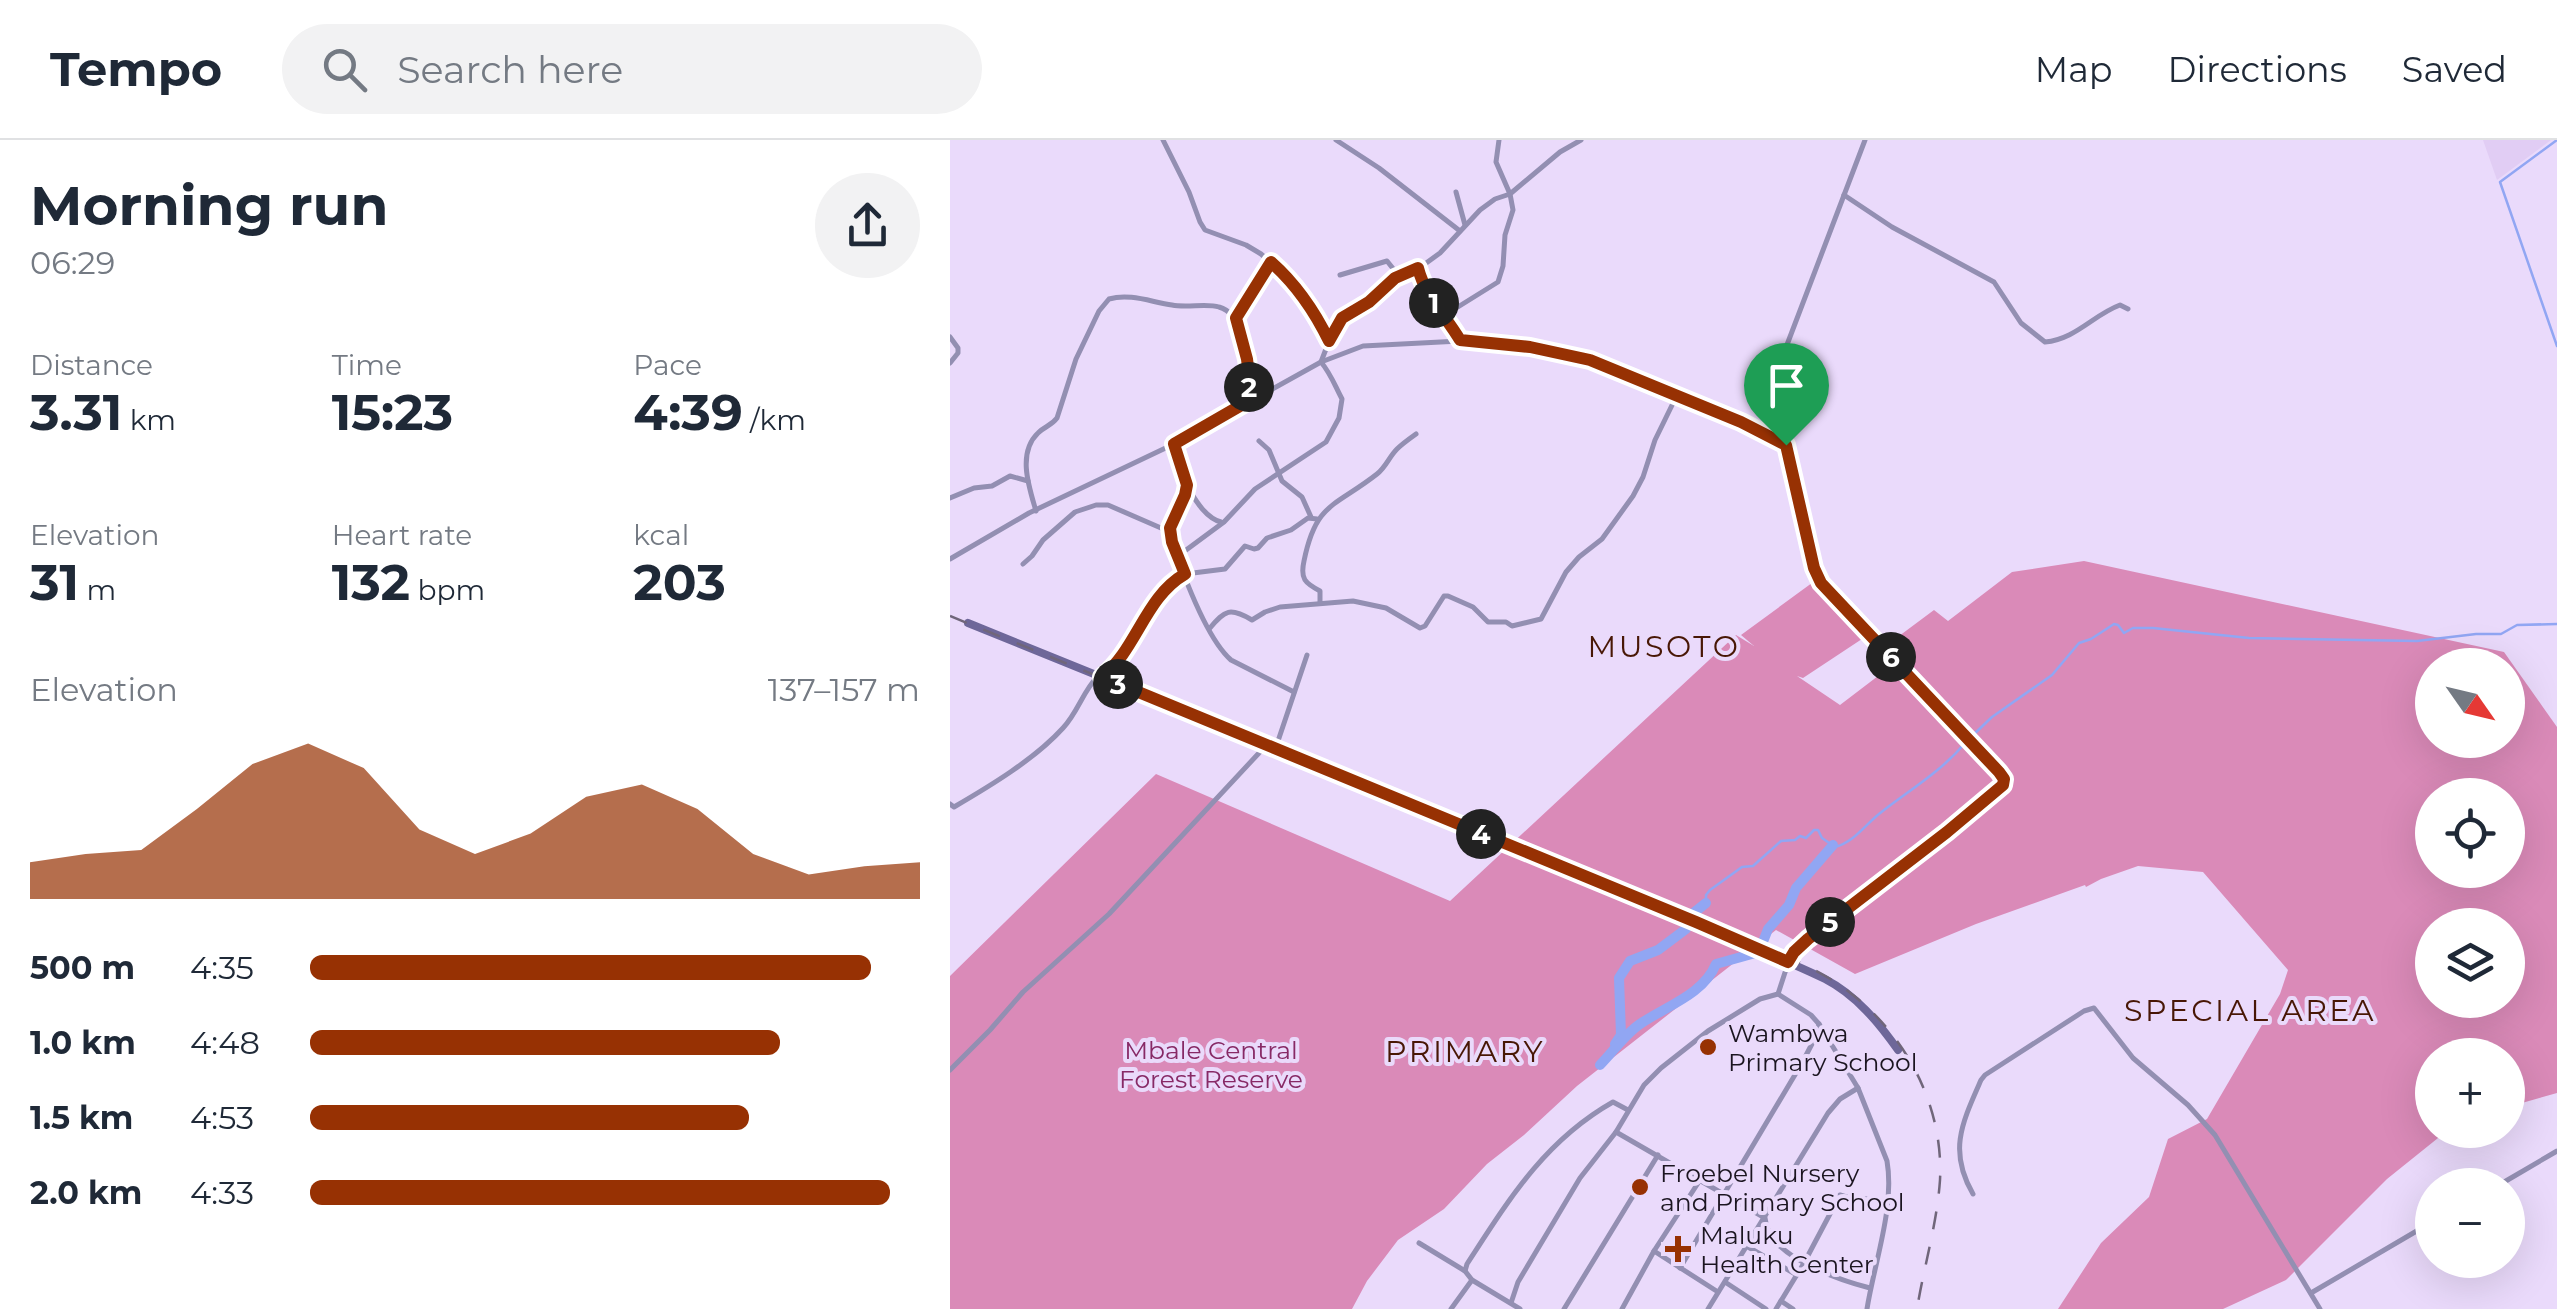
<!DOCTYPE html>
<meta charset="utf-8">
<style>
:root{--surface:#fff;--page:#f2f2f3;--text:#1f2937;--muted:#747a83;--line:#e0e1e3;--accent:#973103}
body{margin:0;font-family:Montserrat,sans-serif;background:var(--page);color:var(--text);height:100vh;display:flex;flex-direction:column;font-size:38px;white-space:nowrap}
*{box-sizing:border-box;margin:0}
p{font-size:32px;color:var(--muted)}
.icon{flex:none;width:55px;height:55px;fill:none;stroke:currentColor;stroke-width:2;stroke-linecap:round;stroke-linejoin:round}
.map{position:relative;flex:1;overflow:hidden}
.details{display:flex;flex-direction:column;background:var(--surface);width:950px}
.details>*{flex:none}
.needle{width:65px;rotate:124deg}
.buttons{position:absolute;left:1465px;top:508px;display:grid;gap:20px}
.buttons a{display:grid;place-items:center;width:110px;height:110px;border-radius:50%;background:var(--surface);box-shadow:0 10px 40px #0002;font-size:50px}
.pin{position:absolute;display:grid;place-items:center;width:85px;height:85px;color:#fff;margin:-102px -42px;border-radius:50% 50% 50% 0;rotate:-45deg;box-shadow:0 0 10px #0007}
.pin .icon{rotate:45deg}
.km{position:absolute;width:50px;height:50px;margin:-25px;border-radius:50%;background:#222;color:#fff;font-size:28px;line-height:50px;text-align:center}
.round{display:grid;place-items:center;flex:none;width:105px;height:105px;border-radius:52px;background:var(--page)}
.summary{display:flex;align-items:center;justify-content:space-between;height:170px;padding:0 30px}
h1{font-size:55px;font-weight:700;line-height:75px}
.stats{display:grid;grid-template-columns:repeat(3,1fr);gap:15px;height:170px;padding:10px 30px}
.stats div{display:grid;align-content:center}
.stats b{font-size:50px;font-weight:700}
.stats small{font-size:28px;font-weight:400}
.stats p{font-size:28px}
.chart{height:280px;padding:20px 30px}
.chart p{display:flex;justify-content:space-between}
.chart svg{width:100%;height:180px;margin-top:10px;fill:var(--accent);opacity:.7}
ul{padding:0 30px;list-style:none;font-size:32px}
li{display:grid;grid-template-columns:160px 120px 1fr;align-items:center;height:75px}
li i{height:25px;border-radius:12px;background:var(--accent)}
header{display:flex;align-items:center;gap:60px;box-sizing:border-box;height:140px;padding:0 50px;background:var(--surface);border-bottom:2px solid var(--line)}
header strong{font-size:48px}
nav{display:flex;gap:55px;margin-inline-start:auto;font-size:35px}
.search{width:700px;height:90px;background:var(--page);display:flex;align-items:center;gap:25px;box-sizing:border-box;padding:0 35px;border-radius:55px;color:var(--muted);font-size:38px}
main{display:flex;flex:1;min-height:0}
.map>svg:first-child{display:block}
</style>
<header>
<strong>Tempo</strong>
<div class="search"><svg class="icon" aria-label="search" viewBox="0 0 24 24"><circle cx="10" cy="10" r="6"/><path d="M15 15l6 6"/></svg>Search here</div>
<nav><a>Map</a><a>Directions</a><a>Saved</a></nav>
</header>
<main>
<section class="details">
<div class="summary"><div><h1>Morning run</h1><p>06:29</p></div><a class="round"><svg class="icon" aria-label="share" viewBox="0 0 24 24"><path d="M12 15V3M7 8l5-5 5 5M5 13v7h14v-7"/></svg></a></div>
<div class="stats">
<div><p>Distance</p><b>3.31<small> km</small></b></div>
<div><p>Time</p><b>15:23</b></div>
<div><p>Pace</p><b>4:39<small> /km</small></b></div>
</div>
<div class="stats">
<div><p>Elevation</p><b>31<small> m</small></b></div>
<div><p>Heart rate</p><b>132<small> bpm</small></b></div>
<div><p>kcal</p><b>203</b></div>
</div>
<div class="chart"><p><span>Elevation</span>137–157 m</p>
<svg viewBox="0 0 160 44" preserveAspectRatio="none"><path d="M0 44V35L10 33L20 32L30 22L40 11L50 6L60 12L70 27L80 33L90 28L100 19L110 16L120 22L130 33L140 38L150 36L160 35V44z"/></svg>
</div>
<ul>
<li><b>500 m</b>4:35<i style="width:92%"></i></li>
<li><b>1.0 km</b>4:48<i style="width:77%"></i></li>
<li><b>1.5 km</b>4:53<i style="width:72%"></i></li>
<li><b>2.0 km</b>4:33<i style="width:95%"></i></li>
</ul>
</section>
<div class="map">
<svg width="1607" height="1169" viewBox="0 0 1607 1169">
<rect width="100%" height="100%" fill="#eadafb"/>
<path fill="#e1cdf4" d="M1533,0H1601L1547,40Z"/>
<path fill="#da8ab8" fill-rule="evenodd" d="M1134,421L1554,512L1607,587V953L1558,967V915H1482V990H1498L1437,1039L1336,1140L1273,1169H1108L1151,1103L1199,1057L1218,999L1257,979L1330,854L1338,830L1253,732L1188,726L1151,739L1136,747L1135,745L1026,784L905,834L826,790L627,946L574,995L537,1024L494,1069L448,1100L417,1141L402,1169H0V836L206,634L500,761L786,495L804,506L791,495L866,440L881,464L915,497L853,538L847,536L890,565L949,520L937,505L984,470L998,481L1062,432ZM1482,525H1558V600H1482ZM1482,655H1558V730H1482ZM1482,785H1558V860H1482Z"/>
<g fill="none" stroke-linecap="round" stroke-linejoin="round">
<g stroke="#91a6f3" stroke-width="2.5">
<path d="M1607,0L1550,42L1607,206"/>
<path d="M1021,597L1042,577L1102,535L1129,503L1141,499L1164,484L1168,485L1174,493L1183,488H1203L1299,498L1467,501L1526,494H1551L1567,485L1607,484"/>
<path d="M756,763V755L760,750L792,727L803,726L831,701L845,700L850,696L856,698L864,690H868L872,698L885,707C904,702 914,686 929,674C958,651 991,632 1015,603"/>
</g>
<g stroke="#91a6f3" stroke-width="10">
<path d="M665,904L671,895L669,838L680,821L708,810L736,789L741,775L756,763"/>
<path d="M650,925C663,912 675,894 690,884C716,866 753,855 766,824L809,812L818,789L839,765L846,748L883,705"/>
</g>
<g stroke="#938fb2" stroke-width="5">
<path d="M213,0L239,52L250,82L255,90L296,105L311,114L336,135L368,177L378,200"/>
<path d="M386,0L429,28L510,91"/>
<path d="M506,52L515,85"/>
<path d="M894,55L942,87L1044,142L1071,183L1095,202C1126,199 1143,175 1170,165L1178,169"/>
<path d="M468,129C475,156 496,177 510,201"/>
<path d="M390,135L437,121L449,136"/>
<path d="M495,175L548,142L553,126L555,95L563,70L560,54L546,22L549,0"/>
<path d="M285,178L321,121"/>
<path d="M0,197L8,208V213L0,223"/>
<path d="M309,301L319,310L332,341L352,357L361,377"/>
<path d="M224,304C228,316 236,332 237,345C238,366 219,374 222,402C233,434 257,499 281,520L344,552"/>
<path d="M238,348C246,361 256,378 271,382"/>
<path d="M0,358L24,348L42,346L60,336L78,341"/>
<path d="M86,371C79,347 67,313 88,293C95,286 101,286 107,278L126,219L149,171L159,159C180,153 201,162 222,165C237,168 257,163 269,167C302,177 294,233 302,259"/>
<path d="M228,416L274,382L305,349L376,302L389,278L392,259C385,246 381,234 371,222L379,201L393,178L419,162L445,138L468,129L490,113L530,70L545,59L560,54L610,12L631,0"/>
<path d="M0,419L79,373L224,304L371,222L413,206L510,201L580,207L640,219L791,282L836,305"/>
<path d="M73,424L82,416L93,400L125,372L146,365H158L211,388H221"/>
<path d="M370,463V451C355,443 350,439 354,421C366,362 385,367 427,334C436,327 439,317 447,309C452,304 459,299 466,294"/>
<path d="M260,488C275,470 280,467 302,480L315,472L330,467L403,461L436,468L470,488L475,486L494,456H498L523,467L538,482H556L562,486L591,479L616,432L629,417L652,399L683,356L693,337L705,300L727,255"/>
<path d="M152,537L178,510L205,462L221,443L235,434L275,429L295,406L304,409L308,408L317,398L341,390L358,378L367,379"/>
<path d="M0,664L4,667C40,646 85,619 113,588C128,572 133,551 148,536"/>
<path d="M828,854L840,817L858,799L997,692L1053,645L1054,639L871,443L864,427L836,305L827,231L915,0"/>
<path d="M0,930L40,890L73,852L159,774L309,613L318,605L328,601L357,515"/>
<path d="M666,992L815,1078C816,1084 817,1089 820,1094C835,1121 892,1141 920,1148"/>
<path d="M1549,1045L1607,1011"/>
<path d="M1023,1054C998,1011 1012,983 1031,940L1035,935L1134,871L1144,868L1183,918L1238,965L1265,995L1370,1169"/>
<path d="M469,1103L515,1131L522,1140L570,1169"/>
<path d="M798,1107L847,1135"/>
<path d="M704,1111L768,1152"/>
<path d="M730,1128L852,923L864,900L869,884"/>
<path d="M515,1131L517,1124C558,1061 594,1001 663,962L678,970"/>
<path d="M775,1142L816,1169"/>
<path d="M1361,1153L1482,1082"/>
<path d="M831,1161L843,1169"/>
<path d="M561,1163L568,1142L630,1038L666,992L694,945L711,928L758,891L810,859L828,854L861,875L869,884L908,948L937,1021C945,1067 924,1124 917,1169"/>
<path d="M501,1169L522,1140"/>
<path d="M614,1169L708,1015"/>
<path d="M672,1169L704,1111L750,1040"/>
<path d="M758,1169L878,973L890,959L908,948"/>
<path d="M826,1169L854,1123L890,1055L900,1058L937,1060"/>
</g>
<path stroke="#6e6799" stroke-width="8" d="M18,483L297,596L818,813C837,822 857,830 875,839C906,855 929,883 948,910"/>
<path stroke="#70667a" stroke-width="2.5" stroke-dasharray="18 18" stroke-linecap="butt" d="M0,476L778,793C813,807 850,820 882,840C950,883 994,960 990,1040C987,1084 974,1126 967,1169"/>
</g>
<g fill="none" stroke-linecap="round" stroke-linejoin="round">
<defs>
<path id="route" d="M321,122C347,145 364,170 379,201L392,178L419,162L445,138L468,128C475,156 496,176 510,200L580,207L640,220L791,282L836,305L864,428L871,443L1049,632L1054,639L1053,645L997,692L858,799L844,812L838,822L746,782L152,537C187,509 195,457 235,434L222,402L220,388L235,355L237,345L224,304L302,259L297,219L286,178Z"/>
</defs>
<use href="#route" stroke="#fff" stroke-width="20"/>
<use href="#route" stroke="#973103" stroke-width="12"/>
</g>
<g fill="#973103" stroke="#eadafb" stroke-width="4">
<circle cx="758" cy="907" r="10"/>
<circle cx="690" cy="1047" r="10"/>
<path d="M723 1094h10v10h10v10h-10v10h-10v-10h-10v-10h10z"/>
</g>
<g text-anchor="middle" stroke-width="8" stroke-linejoin="round" paint-order="stroke">
<g font-size="25" fill="#1b1520" stroke="#eadafb" text-anchor="start">
<text x="778" y="902">Wambwa<tspan x="778" dy="29">Primary School</tspan></text>
<text x="710" y="1042">Froebel Nursery<tspan x="710" dy="29">and Primary School</tspan></text>
<text x="750" y="1104">Maluku<tspan x="750" dy="29">Health Center</tspan></text>
</g>
<g font-size="25" fill="#872966" stroke="#eadafb">
<text x="261" y="919">Mbale Central<tspan x="261" dy="29">Forest Reserve</tspan></text>
</g>
<g font-size="30" letter-spacing="2.5" fill="#481705" stroke="#eadafb">
<text x="714" y="517">MUSOTO</text>
<text x="1300" y="881">SPECIAL AREA</text>
<text x="515" y="922">PRIMARY</text>
</g>
</g>
</svg>
<div class="buttons">
<a><svg class="needle" viewBox="-14 -14 28 28"><path d="M0-13l5 13h-10z" fill="#e53935"/><path d="M0 13l5-13h-10z" fill="#747a83"/></svg></a>
<a><svg class="icon" aria-label="locate" viewBox="0 0 24 24"><circle cx="12" cy="12" r="6"/><path d="M12 2v4M12 18v4M2 12h4M18 12h4"/></svg></a>
<a><svg class="icon" aria-label="layers" viewBox="0 0 24 24"><path d="M12 4l9 5-9 5-9-5zM3 14l9 5 9-5"/></svg></a>
<a>+</a>
<a>−</a>
</div>
<div class="pin" style="left:836px;top:305px;background:#1e9e55"><svg class="icon" aria-label="arrive" viewBox="0 0 24 24"><path d="M6 21V4h12l-3 4 3 4H6"/></svg></div>
<b class="km" style="left:484px;top:163px">1</b>
<b class="km" style="left:299px;top:247px">2</b>
<b class="km" style="left:168px;top:544px">3</b>
<b class="km" style="left:531px;top:694px">4</b>
<b class="km" style="left:880px;top:782px">5</b>
<b class="km" style="left:941px;top:517px">6</b>
</div>
</main>
